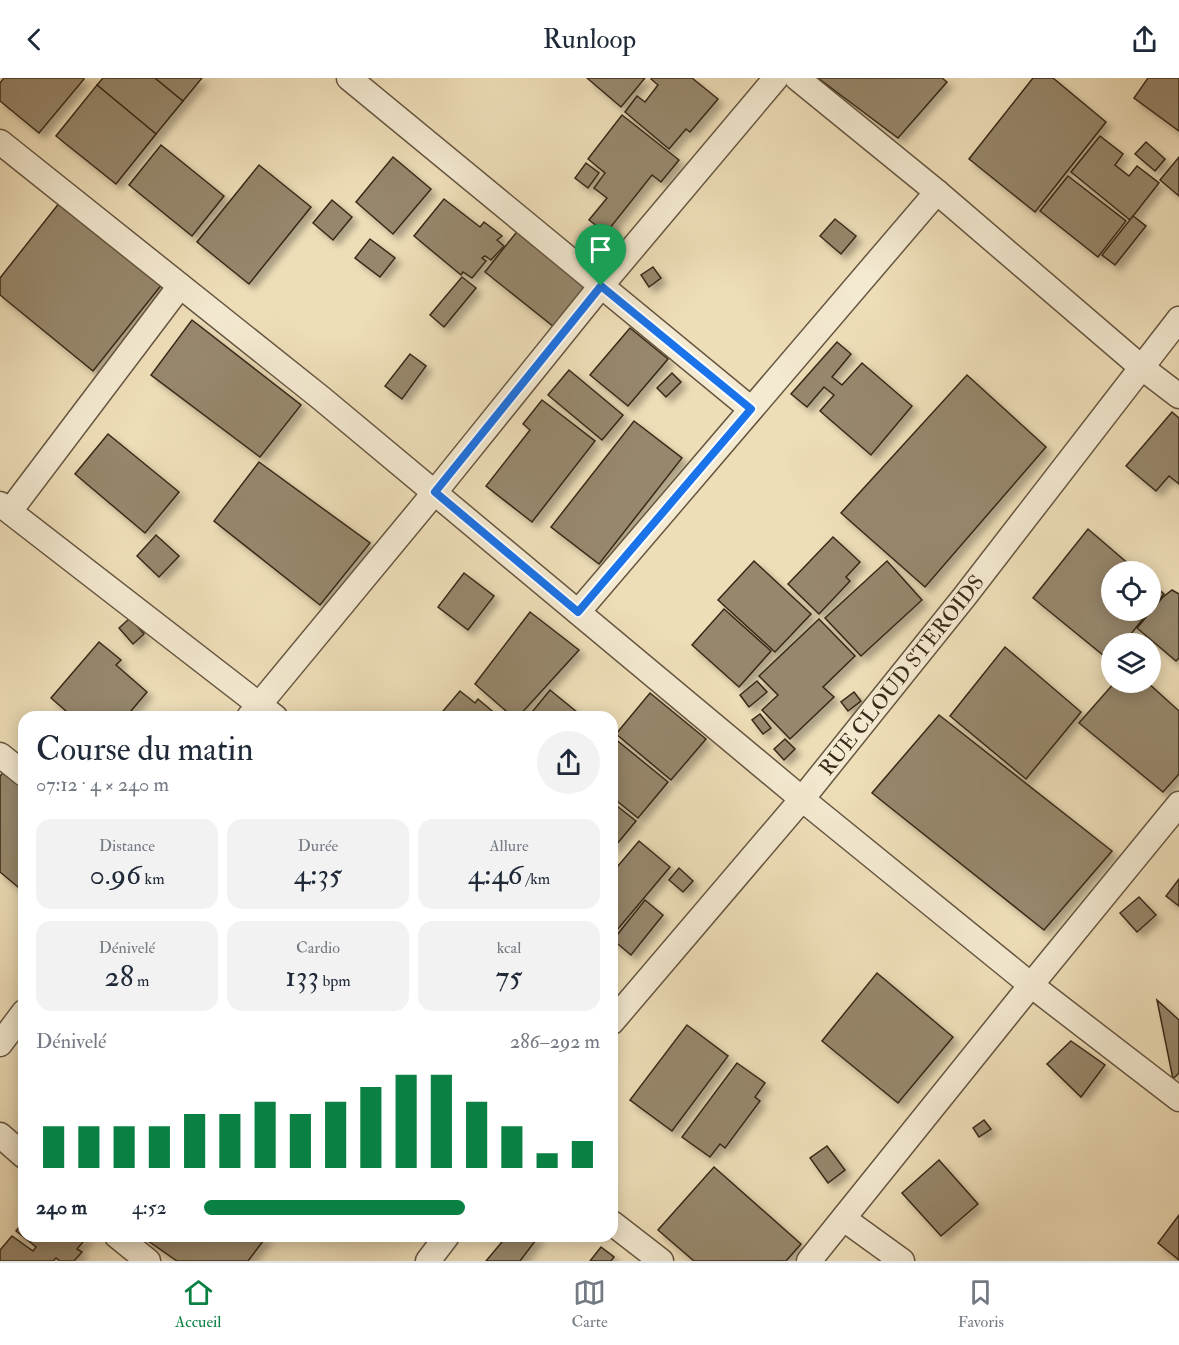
<!DOCTYPE html>
<html lang="fr">
<meta charset="utf-8">
<style>
:root{--surface:#fff;--page:#f2f2f3;--text:#1f2937;--muted:#747a83;--line:#e0e1e3;--accent:#0b8043}
body{margin:0;font-family:"IM FELL Double Pica",serif;background:var(--page);color:var(--text);height:100vh;display:flex;flex-direction:column;font-size:22px;white-space:nowrap}
*{box-sizing:border-box;margin:0}
p{font-size:20px;color:var(--muted)}
.icon{flex:none;width:33px;height:33px;fill:none;stroke:currentColor;stroke-width:2;stroke-linecap:round;stroke-linejoin:round}
.map{position:relative;flex:1;overflow:hidden}
.drawer{position:absolute;left:18px;top:633px;width:600px;height:531px;display:flex;flex-direction:column;background:var(--surface);border-radius:18px;box-shadow:0 3px 15px #0003}
.drawer>*{flex:none}
.tools{position:absolute;left:1101px;top:483px;display:grid;gap:12px}
.tools a{display:grid;place-items:center;width:60px;height:60px;border-radius:50%;background:var(--surface);box-shadow:0 3px 15px #0003;font-size:30px}
.pin{position:absolute;display:grid;place-items:center;width:51px;height:51px;color:#fff;margin:-62px -26px;border-radius:50% 50% 50% 0;rotate:-45deg;box-shadow:0 0 6px #0007}
.pin .icon{rotate:45deg}
.round{display:grid;place-items:center;flex:none;width:63px;height:63px;border-radius:32px;background:var(--page)}
.head{display:flex;align-items:center;justify-content:space-between;height:102px;padding:0 18px}
h1{font-size:33px;font-weight:600;line-height:45px}
.stats{display:grid;grid-template-columns:repeat(3,1fr);gap:9px;height:102px;padding:6px 18px}
.stats div{display:grid;align-content:center;border-radius:15px;background:var(--page);text-align:center}
.stats b{font-size:30px;font-weight:600}
.stats small{font-size:16px;font-weight:400}
.stats p{font-size:16px}
.chart{height:168px;padding:12px 18px}
.chart p{display:flex;justify-content:space-between}
.chart svg{width:100%;height:108px;margin-top:6px;stroke:var(--accent);stroke-width:6}
ul{padding:0 18px;list-style:none;font-size:20px}
li{display:grid;grid-template-columns:96px 72px 1fr;align-items:center;height:45px}
li i{height:15px;border-radius:8px;background:var(--accent)}
header{display:flex;justify-content:space-between;align-items:center;height:78px;padding:0 18px;background:var(--surface);font-size:27px;font-weight:600}
.menu{display:flex;justify-content:space-around;align-items:center;height:84px;border-top:2px solid var(--line);background:var(--surface);font-size:16px;color:var(--muted)}
.menu a{display:grid;justify-items:center;gap:3px}
.menu .current{color:var(--accent)}
.map>svg:first-child{display:block}
</style>
<header><svg class="icon" aria-label="back" viewBox="0 0 24 24"><path d="M15 5l-7 7 7 7"/></svg>Runloop<svg class="icon" aria-label="share" viewBox="0 0 24 24"><path d="M12 15V3M7 8l5-5 5 5M5 13v7h14v-7"/></svg></header>
<div class="map">
<svg width="1179" height="1183" viewBox="0 0 1179 1183">
<defs>
<filter id="shadow"><feDropShadow dx="5.5" dy="5.5" stdDeviation="3" flood-color="#0004"/></filter>
</defs>
<rect width="100%" height="100%" fill="#eedeb8"/>
<filter id="stains"><feTurbulence type="fractalNoise" baseFrequency=".00333" numOctaves="4"/><feColorMatrix values="0 0 0 0 .2 0 0 0 0 .09 0 0 0 0 .02 0 0 0 .5 -.17"/></filter>
<radialGradient id="worn" r=".72"><stop offset=".6" stop-color="#630" stop-opacity="0"/><stop offset="1" stop-color="#630" stop-opacity=".3"/></radialGradient>
<g fill="#97876c" stroke="#392919" stroke-width="1.5" filter="url(#shadow)">
<path d="M4,0H83L84,1L39,55L0,23V5Z"/>
<path d="M103,0H155L183,23L156,56L97,7Z"/>
<path d="M155,0H202L183,23Z"/>
<path d="M587,0H645L621,29Z"/>
<path d="M652,0H692L718,21L690,54L686,51L669,71L625,34L637,18L645,24L658,7L651,1Z"/>
<path d="M818,0H942L947,4L898,60Z"/>
<path d="M1033,0H1053L1106,44L1035,134L969,81Z"/>
<path d="M1148,0H1179V53L1134,20Z"/>
<path d="M97,7L156,56L116,106L56,58Z"/>
<path d="M622,37L679,82L661,104L652,97L606,155L589,142L607,120L594,110L605,95L588,81Z"/>
<path d="M1100,58L1123,76L1115,87L1129,98L1137,88L1159,105L1130,142L1071,94Z"/>
<path d="M1146,64L1165,81L1155,93L1135,76Z"/>
<path d="M161,67L224,118L192,158L129,107Z"/>
<path d="M393,79L431,111L393,156L356,124Z"/>
<path d="M1179,79V118L1160,102Z"/>
<path d="M586,85L599,95L588,110L575,100Z"/>
<path d="M259,87L311,129L249,206L197,164Z"/>
<path d="M1068,98L1126,143L1098,179L1040,133Z"/>
<path d="M444,121L480,149L484,144L502,158L497,162L504,168L491,182L485,178L482,180L486,183L472,200L463,194L461,197L414,158Z"/>
<path d="M332,122L352,139L333,162L313,145Z"/>
<path d="M60,124L163,205L93,293L0,217V200Z"/>
<path d="M1133,138L1146,148L1115,187L1102,177Z"/>
<path d="M835,141L856,158L841,176L820,158Z"/>
<path d="M519,151L589,206L554,249L485,194Z"/>
<path d="M370,161L395,180L380,199L355,180Z"/>
<path d="M653,189L661,200L649,209L641,197Z"/>
<path d="M462,199L476,210L444,249L430,237Z"/>
<path d="M192,242L301,327L260,379L151,297Z"/>
<path d="M630,250L668,281L628,328L590,297Z"/>
<path d="M837,264L851,276L832,299L842,307L862,285L912,328L871,377L820,333L834,317L824,309L807,329L791,316Z"/>
<path d="M410,276L426,288L402,321L385,308Z"/>
<path d="M569,292L623,337L602,362L548,317Z"/>
<path d="M672,295L681,304L666,319L657,310Z"/>
<path d="M967,297L1046,369L925,509L841,435Z"/>
<path d="M542,322L595,363L532,444L486,408L530,352L523,346Z"/>
<path d="M1172,334L1179,340V406L1169,398L1156,413L1126,388Z"/>
<path d="M634,343L682,380L599,486L551,449Z"/>
<path d="M108,356L179,414L145,455L75,396Z"/>
<path d="M259,384L370,465L320,527L214,443Z"/>
<path d="M1088,451L1138,494H1112V532H1150L1123,566H1112V579L1109,582L1033,520Z"/>
<path d="M156,457L179,478L159,499L137,478Z"/>
<path d="M833,459L860,484L846,499L850,503L819,536L788,506Z"/>
<path d="M754,483L811,536L775,574L718,522Z"/>
<path d="M887,483L922,522L861,578L825,540Z"/>
<path d="M464,495L494,518L468,552L438,529Z"/>
<path d="M1150,504L1164,516L1150,532Z"/>
<path d="M1172,512L1179,516V580L1176,583L1137,550L1163,519Z"/>
<path d="M724,531L771,573L739,609L692,567Z"/>
<path d="M530,534L579,572L518,639H513L475,606Z"/>
<path d="M130,540L144,556L133,566L119,550Z"/>
<path d="M819,541L855,578L823,609L834,619L790,661L762,632L778,617L759,598Z"/>
<path d="M99,564L121,582L116,587L147,614L126,639H73L51,620Z"/>
<path d="M1005,569L1081,634L1026,701L950,638Z"/>
<path d="M757,603L767,614L749,629L740,617Z"/>
<path d="M1115,604H1147L1179,633V696L1163,714L1079,645Z"/>
<path d="M550,612L583,639H528Z"/>
<path d="M460,613L475,625L478,621L499,639H438Z"/>
<path d="M854,614L861,623L848,633L841,624Z"/>
<path d="M650,615L706,661L671,702L616,656Z"/>
<path d="M760,636L771,650L763,656L752,642Z"/>
<path d="M939,637L1112,773L1044,852L872,715Z"/>
<path d="M614,660L668,704L638,740L612,719V663Z"/>
<path d="M785,661L795,671L784,682L774,671Z"/>
<path d="M8,689L24,703V814L0,794V698Z"/>
<path d="M612,724L636,743L612,772Z"/>
<path d="M639,763L670,789L612,858V795Z"/>
<path d="M679,790L693,803L683,814L669,802Z"/>
<path d="M1179,801V828L1166,818Z"/>
<path d="M1139,819L1156,837L1137,854L1120,835Z"/>
<path d="M645,822L663,837L631,877L613,862Z"/>
<path d="M877,895L953,959L898,1025L822,963Z"/>
<path d="M1157,922L1179,942V995L1173,1001Z"/>
<path d="M687,947L728,978L672,1053L630,1022Z"/>
<path d="M1071,963L1105,987L1081,1019L1047,986Z"/>
<path d="M737,985L765,1005L755,1019L760,1023L725,1070L720,1066L710,1079L682,1059Z"/>
<path d="M984,1042L991,1051L979,1059L973,1050Z"/>
<path d="M827,1068L845,1092L828,1105L810,1080Z"/>
<path d="M939,1082L978,1126L941,1158L902,1115Z"/>
<path d="M714,1089L801,1166L786,1183H694L658,1152Z"/>
<path d="M1179,1137V1182L1158,1165Z"/>
<path d="M24,1143V1158H88L77,1171L82,1174L74,1183H60L56,1180L53,1183H0V1172L12,1158L33,1173L36,1169L16,1153Z"/>
<path d="M141,1158H267L248,1183H177Z"/>
<path d="M507,1158H539L520,1183H486Z"/>
<path d="M601,1169L614,1179L611,1183H590Z"/>
</g>
<g fill="none" stroke-linecap="round" stroke-linejoin="round">
<defs>
<g id="street">
<path d="M349,0L751,331"/>
<path d="M797,0L937,114L1141,289L1179,318"/>
<path d="M0,64L321,320L802,721L1031,907L1179,1021"/>
<path d="M0,426L275,639"/>
<path d="M10,433L180,208"/>
<path d="M578,534L937,114"/>
<path d="M249,639L435,414L601,208L776,0"/>
<path d="M0,677L24,696"/>
<path id="s1" d="M612,944L802,721L965,518L1179,241"/>
<path d="M0,966L24,934"/>
<path d="M0,1057L24,1078"/>
<path d="M844,1141L902,1183"/>
<path d="M612,1145L661,1183"/>
<path d="M117,1158L148,1183"/>
<path d="M428,1183L447,1158"/>
<path d="M809,1183L1031,907L1179,726"/>
</g>
</defs>
<use href="#street" stroke="#665641" stroke-width="27"/>
<use href="#street" stroke="#f4ead1" stroke-width="24"/>
</g>
<g fill="none" stroke-linecap="round" stroke-linejoin="round">
<defs>
<path id="route" d="M601,208L751,331L578,534L435,414Z"/>
</defs>
<use href="#route" stroke="#fff" stroke-width="12"/>
<use href="#route" stroke="#1a73e8" stroke-width="8"/>
</g>
<g text-anchor="middle" stroke-width="4.5" stroke-linejoin="round" paint-order="stroke">
<g font-size="21" fill="#392919" stroke="#f4ead1">
<text dy="7" stroke="none"><textPath href="#s1" startOffset="452">RUE CLOUD STEROIDS</textPath></text>
</g>
</g>
<rect width="100%" height="100%" filter="url(#stains)"/>
<rect width="100%" height="100%" fill="url(#worn)"/>
</svg>
<div class="tools">
<a><svg class="icon" aria-label="locate" viewBox="0 0 24 24"><circle cx="12" cy="12" r="6"/><path d="M12 2v4M12 18v4M2 12h4M18 12h4"/></svg></a>
<a><svg class="icon" aria-label="layers" viewBox="0 0 24 24"><path d="M12 4l9 5-9 5-9-5zM3 14l9 5 9-5"/></svg></a>
</div>
<div class="pin" style="left:601px;top:208px;background:#1e9e55"><svg class="icon" aria-label="arrive" viewBox="0 0 24 24"><path d="M6 21V4h12l-3 4 3 4H6"/></svg></div>
<section class="drawer">
<div class="head"><div><h1>Course du matin</h1><p>07:12 · 4 × 240 m</p></div><a class="round"><svg class="icon" aria-label="share" viewBox="0 0 24 24"><path d="M12 15V3M7 8l5-5 5 5M5 13v7h14v-7"/></svg></a></div>
<div class="stats">
<div><p>Distance</p><b>0.96<small> km</small></b></div>
<div><p>Durée</p><b>4:35</b></div>
<div><p>Allure</p><b>4:46<small> /km</small></b></div>
</div>
<div class="stats">
<div><p>Dénivelé</p><b>28<small> m</small></b></div>
<div><p>Cardio</p><b>133<small> bpm</small></b></div>
<div><p>kcal</p><b>75</b></div>
</div>
<div class="chart"><p><span>Dénivelé</span>286–292 m</p>
<svg viewBox="0 0 160 44" preserveAspectRatio="none"><path d="M5 44V27M15 44V27M25 44V27M35 44V27M45 44V22M55 44V22M65 44V17M75 44V22M85 44V17M95 44V11M105 44V6M115 44V6M125 44V17M135 44V27M145 44V38M155 44V33"/></svg>
</div>
<ul>
<li><b>240 m</b>4:52<i style="width:66%"></i></li>
</ul>
</section>
</div>
<nav class="menu">
<a class="current"><svg class="icon" aria-label="home" viewBox="0 0 24 24"><path d="M3 11l9-7 9 7M6 9v11h12V9"/></svg>Accueil</a>
<a><svg class="icon" aria-label="map" viewBox="0 0 24 24"><path d="M3 6l6-2 6 2 6-2v14l-6 2-6-2-6 2zM9 4v14M15 6v14"/></svg>Carte</a>
<a><svg class="icon" aria-label="saved" viewBox="0 0 24 24"><path d="M7 4h10v16l-5-4-5 4z"/></svg>Favoris</a>
</nav>
